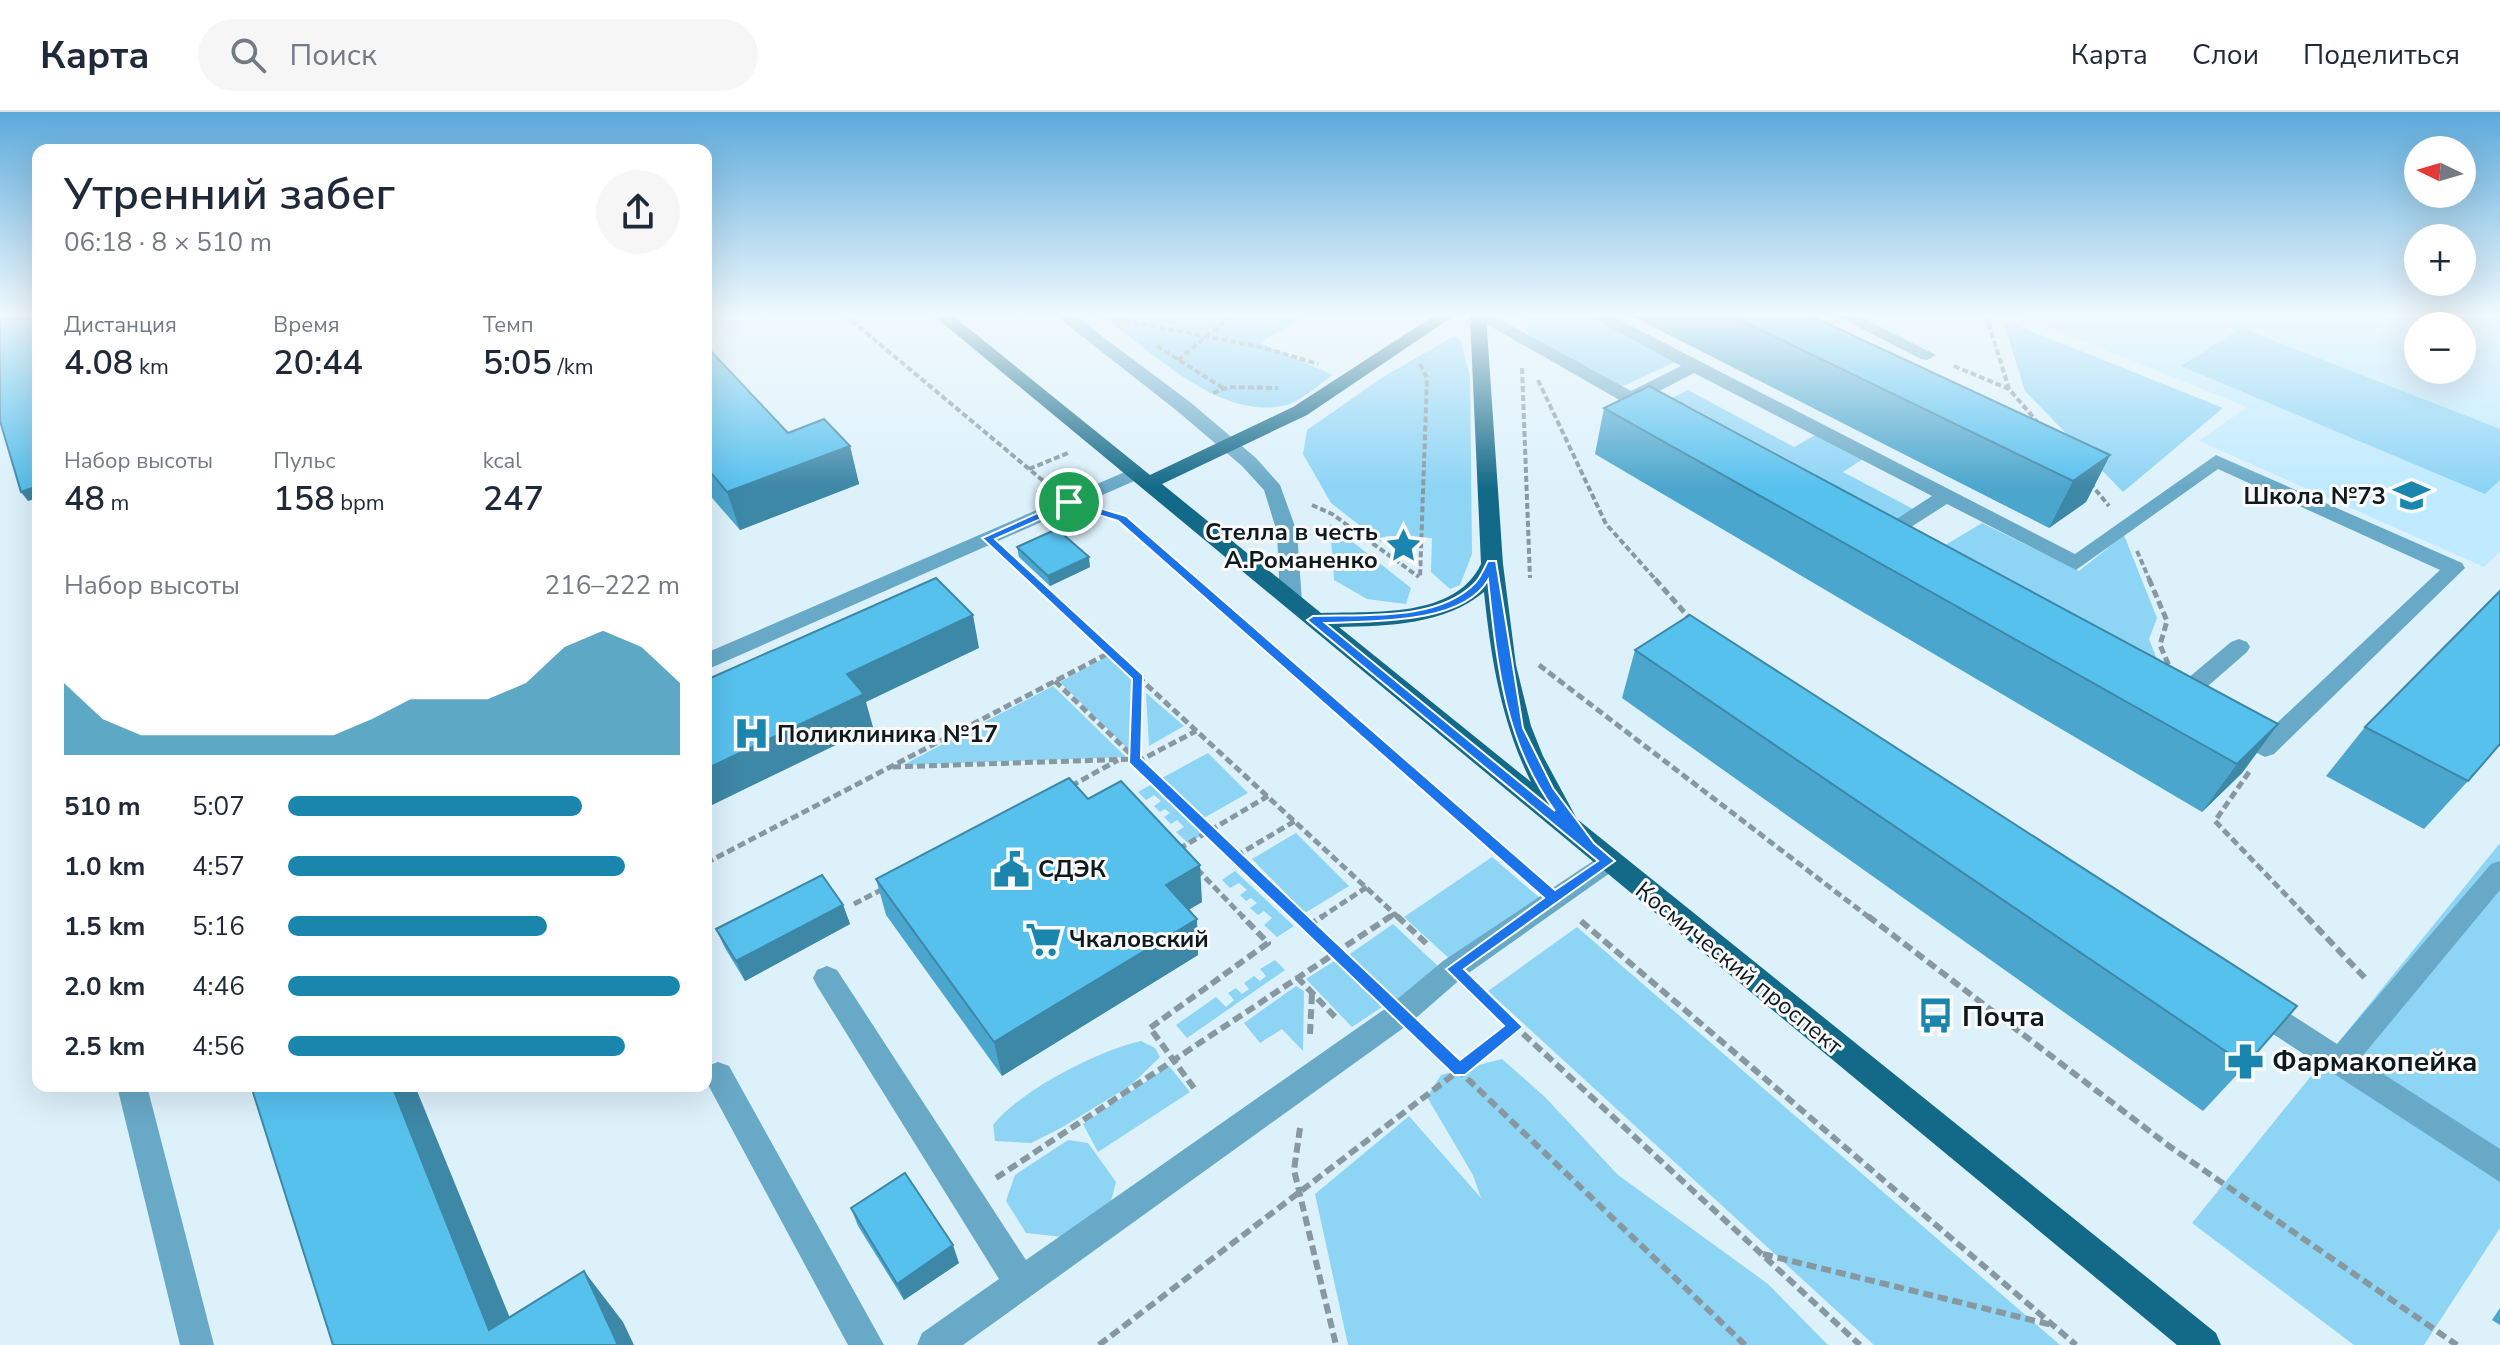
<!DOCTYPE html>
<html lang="ru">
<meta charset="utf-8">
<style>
:root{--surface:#fff;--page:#f6f6f7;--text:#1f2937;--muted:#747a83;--line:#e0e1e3;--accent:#1a86ad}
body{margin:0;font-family:"Nunito Sans",sans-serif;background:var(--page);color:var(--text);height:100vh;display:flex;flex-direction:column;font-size:30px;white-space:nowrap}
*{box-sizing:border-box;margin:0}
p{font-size:26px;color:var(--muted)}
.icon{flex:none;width:44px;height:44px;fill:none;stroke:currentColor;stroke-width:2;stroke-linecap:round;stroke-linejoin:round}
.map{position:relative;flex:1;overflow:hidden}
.drawer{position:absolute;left:32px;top:32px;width:680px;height:948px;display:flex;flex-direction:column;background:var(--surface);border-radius:16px;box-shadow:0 8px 32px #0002}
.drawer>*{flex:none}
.needle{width:52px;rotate:275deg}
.tools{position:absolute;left:2404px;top:24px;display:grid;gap:16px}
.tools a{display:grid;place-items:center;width:72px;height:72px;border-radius:50%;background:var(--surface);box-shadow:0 8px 32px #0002;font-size:40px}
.pin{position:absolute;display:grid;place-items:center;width:68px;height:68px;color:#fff;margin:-34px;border:4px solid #fff;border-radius:50%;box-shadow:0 2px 8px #0007}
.round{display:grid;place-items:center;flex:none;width:84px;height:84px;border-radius:42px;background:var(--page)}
.head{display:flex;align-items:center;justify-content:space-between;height:136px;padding:0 32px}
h1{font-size:44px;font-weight:600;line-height:60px}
.figures{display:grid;grid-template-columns:repeat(3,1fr);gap:12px;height:136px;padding:8px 32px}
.figures div{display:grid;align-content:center}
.figures b{font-size:34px;font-weight:600}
.figures small{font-size:22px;font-weight:400}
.figures p{font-size:22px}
.chart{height:224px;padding:16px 32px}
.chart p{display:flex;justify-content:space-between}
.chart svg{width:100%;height:144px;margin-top:8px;fill:var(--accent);opacity:.7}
ul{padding:0 32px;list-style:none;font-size:26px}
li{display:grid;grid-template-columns:128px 96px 1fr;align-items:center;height:60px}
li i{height:20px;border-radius:10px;background:var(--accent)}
header{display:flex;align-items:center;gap:48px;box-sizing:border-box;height:112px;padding:0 40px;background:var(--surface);border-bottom:2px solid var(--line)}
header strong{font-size:38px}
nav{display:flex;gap:44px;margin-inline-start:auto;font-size:28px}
.search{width:560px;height:72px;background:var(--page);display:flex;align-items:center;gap:20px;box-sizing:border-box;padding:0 28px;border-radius:44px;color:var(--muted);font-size:30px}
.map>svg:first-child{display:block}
</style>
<header>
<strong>Карта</strong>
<div class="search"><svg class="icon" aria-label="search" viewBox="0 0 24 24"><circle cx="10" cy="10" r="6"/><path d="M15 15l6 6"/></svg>Поиск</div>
<nav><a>Карта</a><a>Слои</a><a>Поделиться</a></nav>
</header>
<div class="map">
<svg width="2500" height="1233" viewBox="0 0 2500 1233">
<rect width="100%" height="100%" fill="#ddf1fb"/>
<path fill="#bfeaff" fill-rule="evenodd" d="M2018,203H2500V440L2484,455L2199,329L2247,295ZM2418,214H2462V258H2418Z"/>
<g fill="#8dd4f5">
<path d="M1099,203H1304L1260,231L1333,263C1319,272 1302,289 1286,293C1218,310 1152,237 1099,203Z"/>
<path d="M1527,203H1590L1677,249L1619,276L1529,227Z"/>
<path d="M2003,208L2223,296L2123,380L2025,279Z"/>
<path d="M2241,216L2500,317V368L2485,382L2181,254Z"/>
<path d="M1454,224L1460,227L1470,264L1472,442L1460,473L1450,477L1431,460L1432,426L1387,424L1381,430L1331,391L1303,342L1307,318L1383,265Z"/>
<path d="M1688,278L1794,335L1819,321L1866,345L1843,360L1915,398L1881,421L1791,349L1685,292L1665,301L1654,295Z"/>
<path d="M1982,411L2079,459L2124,423L2157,506L2149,527L2169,578L1927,444Z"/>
<path d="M1330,412L1411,476L1406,492L1367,487L1334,468Z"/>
<path d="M1110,543L1135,566L1132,641L1060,570Z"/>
<path d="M1053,574L1126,645L903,653Z"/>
<path d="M1146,581L1184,614L1149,634Z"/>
<path d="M1208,641L1248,681L1202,707L1162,666Z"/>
<path d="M1152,672L1204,722L1188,731L1176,720L1184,715L1177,708L1171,712L1164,705L1170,701L1165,697L1160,700L1154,694L1161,689L1154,683L1146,688L1138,680Z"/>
<path d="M1296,721L1349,774L1305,801L1252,747Z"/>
<path d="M2500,731V1116L2424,1233H2354L2192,1111Z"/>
<path d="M1492,745L1541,787L1453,850L1404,805Z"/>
<path d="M1235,759L1294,814L1277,825L1264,813L1272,806L1264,799L1258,803L1250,796L1257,791L1251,786L1246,789L1240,783L1247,778L1239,771L1230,776L1222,768Z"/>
<path d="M1393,812L1441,857L1395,890L1347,844Z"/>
<path d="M1577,815L2060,1233H1874L1488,879Z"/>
<path d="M1275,848L1285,858L1187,926L1176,913L1216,885L1226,895L1234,888L1228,881L1236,876L1242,882L1249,877L1244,871L1254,864L1260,869L1266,864L1260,857Z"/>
<path d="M1336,848L1382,895L1352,915L1306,867Z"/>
<path d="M1296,874L1304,879L1303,939L1282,917L1260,931L1244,911Z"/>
<path d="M1141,929L1155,936L1160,945L1131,973L1061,1016L1031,1031L995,1029L993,1013C1021,978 1097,939 1141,929Z"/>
<path d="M1502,947L1545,985L1618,1063L1768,1172L1828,1233H1348L1315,1082L1409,1004L1481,1086L1473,1063L1427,985L1441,963Z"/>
<path d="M1169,954L1190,980L1098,1040L1083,1012Z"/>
<path d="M1068,1028L1088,1031L1116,1070L1110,1093L1063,1125L1026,1121L1006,1089L1015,1063Z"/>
</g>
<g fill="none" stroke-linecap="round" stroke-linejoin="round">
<g stroke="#8798a0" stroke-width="4" stroke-dasharray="6 3" stroke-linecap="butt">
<path d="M845,203L1047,372"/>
<path d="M1121,203L1114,206L1265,236L1318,252"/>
<path d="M1986,203L2009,277L2039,312"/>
<path d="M1157,234L1223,276"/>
<path d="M1178,248L1232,203"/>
<path d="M1420,252L1427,266L1420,466"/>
<path d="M1954,254L2009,277"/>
<path d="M1522,256L1530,466"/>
<path d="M1538,268L1606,412L1657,469"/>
<path d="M1213,281L1229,275L1278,276"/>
<path d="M1029,357L1068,341"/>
<path d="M2090,371L2109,394"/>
<path d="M1312,393L1332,402L1419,465"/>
<path d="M1112,404L1122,406L1194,469"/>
<path d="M2137,439L2150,469"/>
<path d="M1009,446L1034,469"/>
</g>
<g stroke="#8798a0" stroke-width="5" stroke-dasharray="8 4" stroke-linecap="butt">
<path d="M1032,467L1399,806"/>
<path d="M1192,467L1531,765"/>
<path d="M1655,467L1693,510"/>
<path d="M2149,467L2167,509L2160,533L2170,556"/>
<path d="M1539,553L1870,806"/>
<path d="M1055,569L1300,806"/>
<path d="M1137,650L1196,619"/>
<path d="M893,655L1134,647L1139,567"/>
<path d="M2249,660L2215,709L2308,806"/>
<path d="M1071,674L1118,648"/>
<path d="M1179,737L1268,684"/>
<path d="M1236,744L1295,709"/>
<path d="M706,751L1111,540"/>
<path d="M1197,757L1244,806"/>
<path d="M854,792L883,777"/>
<path d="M1320,806L1367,775"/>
<path d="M1388,806L1396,801"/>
</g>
<g stroke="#8798a0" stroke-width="6" stroke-dasharray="10 5" stroke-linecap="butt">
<path d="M1298,804L1376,880"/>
<path d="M1397,804L1428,833"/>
<path d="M1868,804L2169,1034L2457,1233"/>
<path d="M2306,804L2366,867"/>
<path d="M1581,809L2076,1233"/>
<path d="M1308,814L1323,804"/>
<path d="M1297,865L1336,906"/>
<path d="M1479,881L1860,1233"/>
<path d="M1310,922L1312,881"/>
<path d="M1424,925L1745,1233"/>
<path d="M1194,976L1150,916L1268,831L1242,804"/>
<path d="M1300,1016L1294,1058L1336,1233"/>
<path d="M996,1066L1391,804"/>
<path d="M1763,1142L2052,1213"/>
<path d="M1099,1233L1516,915"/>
</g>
<g fill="#68a9c7" fill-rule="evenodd">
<path d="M1055,203H1074L1190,290L1256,346L1280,373L1297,420L1302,490L1299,495L1291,497L1280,490L1277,420L1264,378L1242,354L1176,298Z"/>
<path d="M1471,203H1492L1631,279L1681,254L1588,203H1610L2075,442L2216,343L2462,451L2465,456L2274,642L2265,645L2225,625L2222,619L2225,613H2243L2263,624L2440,458L2218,357L2076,458L1947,392L1889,429H1875L1872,425L1875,421L1932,384L1694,261L1644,287L1665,301L1656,307L1649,305Z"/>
<path d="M1835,203H1857L1936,243L1927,248L1921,247Z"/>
<path d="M1134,356L1141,358L1144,362L1141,366L706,558V541Z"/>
<path d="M2239,527L2247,530L2250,535L2247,540L2185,594H2169L2165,588L2169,582L2231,530Z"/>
<path d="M1608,739L1617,742L1621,749L1617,756L1463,865L1409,912L963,1233H917L922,1221L999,1167L817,874L813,866L817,858L827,854L837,858L1026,1148L1389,894L1443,849Z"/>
<path d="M2500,749V778L2360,947L2500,1037V1070L2244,903L2240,894L2244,885L2254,882L2264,885L2337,932L2491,752Z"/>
<path d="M718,950L729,954L884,1233H848L706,969L707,954Z"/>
<path d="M117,974H147L214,1233H180Z"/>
</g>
<path fill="#136988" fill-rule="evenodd" d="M933,203H952L1150,363L1293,295L1435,203H1455L1307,303L1162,372L1321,501C1373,499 1455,507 1481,452L1470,203H1486L1503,452L1516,553L1531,614L1543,644L1577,707L2216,1221L2221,1233H2177ZM1484,480C1491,547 1501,609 1531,670L1339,515C1388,514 1444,513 1484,480Z"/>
</g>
<g fill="#4ba6cd">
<path d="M1630,203H1809L2110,343L2086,390L2049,416Z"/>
<path d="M706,234L788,321L850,334L859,372L740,418L706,379Z"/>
<path d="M1604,296L2278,612L2242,661L2202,700L1595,342Z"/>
<path d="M1017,435L1090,455L1050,474L1019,445Z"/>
<path d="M1635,538L2246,953L2203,999L1622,586Z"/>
<path d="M2365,615L2468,669L2424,717L2326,664Z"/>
<path d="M1088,687L1202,790L1188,798L1198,843L1002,964L886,803L876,767Z"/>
<path d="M843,793L850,812L745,869L725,836L716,817Z"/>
<path d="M851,1096L959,1151L904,1188L858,1114Z"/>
<path d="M2500,1196V1213L2492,1208Z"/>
</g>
<g fill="#3d87a7">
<path d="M850,334L859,372L740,418L727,380Z"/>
<path d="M2110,343L2086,390L2049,416L2073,369Z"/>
<path d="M38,374V386L28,389L21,380Z"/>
<path d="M1089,445L1090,455L1050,474L1048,464Z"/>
<path d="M973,503L979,536L866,590L873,615L706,696V657L847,562Z"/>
<path d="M2278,612L2242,661L2202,700L2237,652Z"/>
<path d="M1200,753L1202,790L1168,810L1166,773Z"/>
<path d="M843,793L850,812L745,869L736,849Z"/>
<path d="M1197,807L1198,843L1002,964L994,930Z"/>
<path d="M392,974H415L521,1233L489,1218Z"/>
<path d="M953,1133L959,1151L904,1188L897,1172Z"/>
<path d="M584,1159L623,1210L634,1233H618Z"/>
</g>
<g fill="#57c1ee" stroke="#3d87a7" stroke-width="2">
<path d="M0,203H38V374L21,380L0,309Z"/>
<path d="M1730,203H1809L2110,343L2073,369Z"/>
<path d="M706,234L788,321L824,307L850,334L727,380L706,355Z"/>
<path d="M1649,274L2278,612L2237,652L1604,296Z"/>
<path d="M1057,417L1089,445L1048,464L1017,435Z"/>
<path d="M936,466L973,503L847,562L864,582L706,657V568Z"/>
<path d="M2500,479V632L2468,669L2365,615Z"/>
<path d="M1690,503L2297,894L2246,953L1635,538Z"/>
<path d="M1069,666L1088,687L1121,669L1200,753L1166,773L1197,807L994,930L876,767Z"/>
<path d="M822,763L843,793L736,849L716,817Z"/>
<path d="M251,974H392L489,1218L584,1159L618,1233H333Z"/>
<path d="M905,1061L953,1133L897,1172L851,1096Z"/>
</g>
<linearGradient id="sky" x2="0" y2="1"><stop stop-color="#5caadb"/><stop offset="0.54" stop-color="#f0f9fd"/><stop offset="1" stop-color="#f0f9fd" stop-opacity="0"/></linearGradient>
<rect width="2500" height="376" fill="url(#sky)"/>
<path fill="#1a73e8" stroke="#fff" stroke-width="2" fill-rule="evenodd" d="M1069,387L1126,404L1555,778L1598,749L1307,508L1313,504C1363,502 1437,510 1475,471C1481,465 1484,456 1488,449H1496L1523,616L1553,676L1594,731L1615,749L1464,857L1523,915L1465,963H1454L1129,651L1132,567L982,426ZM1070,394L1118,409L1544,786L1446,857L1504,914L1460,948L1141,646L1143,563L995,427ZM1488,468C1497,551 1504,630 1555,699L1325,511C1370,509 1462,513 1488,468Z"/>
<defs>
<symbol id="school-bare" viewBox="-9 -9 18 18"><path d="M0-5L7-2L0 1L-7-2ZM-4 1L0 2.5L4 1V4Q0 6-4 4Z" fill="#1a86ad" stroke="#fafafa" stroke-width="2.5" paint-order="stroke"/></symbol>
<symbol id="sight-bare" viewBox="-9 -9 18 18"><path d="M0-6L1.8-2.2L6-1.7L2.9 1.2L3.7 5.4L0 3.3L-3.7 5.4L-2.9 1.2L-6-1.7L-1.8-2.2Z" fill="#1a86ad" stroke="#fafafa" stroke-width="2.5" paint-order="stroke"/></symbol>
<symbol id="hospital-bare" viewBox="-9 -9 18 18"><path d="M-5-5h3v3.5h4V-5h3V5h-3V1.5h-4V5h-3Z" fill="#1a86ad" stroke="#fafafa" stroke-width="2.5" paint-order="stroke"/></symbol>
<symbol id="civic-bare" viewBox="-9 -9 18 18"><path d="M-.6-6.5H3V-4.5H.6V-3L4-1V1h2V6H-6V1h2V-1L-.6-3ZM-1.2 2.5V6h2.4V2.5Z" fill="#1a86ad" stroke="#fafafa" stroke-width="2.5" paint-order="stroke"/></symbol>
<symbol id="supermarket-bare" viewBox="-9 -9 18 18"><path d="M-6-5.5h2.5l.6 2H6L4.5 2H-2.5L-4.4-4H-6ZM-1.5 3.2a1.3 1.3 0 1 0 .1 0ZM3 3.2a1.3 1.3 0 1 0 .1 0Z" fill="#1a86ad" stroke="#fafafa" stroke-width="2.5" paint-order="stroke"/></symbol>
<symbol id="bus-bare" viewBox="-9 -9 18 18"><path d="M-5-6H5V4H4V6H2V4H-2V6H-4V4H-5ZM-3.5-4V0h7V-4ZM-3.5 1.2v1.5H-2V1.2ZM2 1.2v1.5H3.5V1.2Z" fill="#1a86ad" stroke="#fafafa" stroke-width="2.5" paint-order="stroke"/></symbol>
<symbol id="pharmacy-bare" viewBox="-9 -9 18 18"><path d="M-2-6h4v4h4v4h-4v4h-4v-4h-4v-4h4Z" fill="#1a86ad" stroke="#fafafa" stroke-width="2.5" paint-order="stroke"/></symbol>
</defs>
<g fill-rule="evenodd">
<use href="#school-bare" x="2386" y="358" width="51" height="51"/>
<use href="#sight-bare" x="1378" y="408" width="51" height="51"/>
<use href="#hospital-bare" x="726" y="596" width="51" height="51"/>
<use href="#civic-bare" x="986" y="732" width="51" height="51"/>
<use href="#supermarket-bare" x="1018" y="802" width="51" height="51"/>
<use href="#bus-bare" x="1910" y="878" width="51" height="51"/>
<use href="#pharmacy-bare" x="2220" y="924" width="51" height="51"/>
</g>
<g text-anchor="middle" stroke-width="6" stroke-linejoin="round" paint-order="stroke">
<g font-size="24" font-weight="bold" fill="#0e1a20" stroke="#fafafa" text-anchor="start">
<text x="2386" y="392" text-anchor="end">Школа №73</text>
<text x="1378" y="428" text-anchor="end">Стелла в честь<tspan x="1378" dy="28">А.Романенко</tspan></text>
<text x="777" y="630">Поликлиника №17</text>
<text x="1038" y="765">СДЭК</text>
<text x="1069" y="835">Чкаловский</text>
</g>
<g font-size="24" fill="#0e1a20" stroke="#fafafa">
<text transform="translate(1739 856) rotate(39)" y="8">Космический проспект</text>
</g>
<g font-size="28" font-weight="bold" fill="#0e1a20" stroke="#fafafa" text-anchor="start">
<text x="1962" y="914">Почта</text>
<text x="2272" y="959">Фармакопейка</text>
</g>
</g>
</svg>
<div class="tools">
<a><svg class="needle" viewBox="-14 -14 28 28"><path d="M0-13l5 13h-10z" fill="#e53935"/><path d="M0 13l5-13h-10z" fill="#747a83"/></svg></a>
<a>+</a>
<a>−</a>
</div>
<div class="pin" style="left:1069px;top:390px;background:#1e9e55"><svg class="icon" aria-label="arrive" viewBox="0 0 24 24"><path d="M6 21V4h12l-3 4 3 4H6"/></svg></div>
<section class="drawer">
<div class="head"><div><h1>Утренний забег</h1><p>06:18 · 8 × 510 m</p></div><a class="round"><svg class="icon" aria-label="share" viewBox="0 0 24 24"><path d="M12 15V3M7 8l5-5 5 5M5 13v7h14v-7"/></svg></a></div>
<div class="figures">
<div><p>Дистанция</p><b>4.08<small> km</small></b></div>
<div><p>Время</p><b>20:44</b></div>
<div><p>Темп</p><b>5:05<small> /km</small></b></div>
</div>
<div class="figures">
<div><p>Набор высоты</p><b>48<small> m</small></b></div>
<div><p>Пульс</p><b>158<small> bpm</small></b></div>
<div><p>kcal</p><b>247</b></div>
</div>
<div class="chart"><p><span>Набор высоты</span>216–222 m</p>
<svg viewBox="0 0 160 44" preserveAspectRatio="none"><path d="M0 44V22L10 33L20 38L30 38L40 38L50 38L60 38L70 38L80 33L90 27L100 27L110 27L120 22L130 11L140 6L150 11L160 22V44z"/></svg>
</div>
<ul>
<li><b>510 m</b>5:07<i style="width:75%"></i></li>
<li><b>1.0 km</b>4:57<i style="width:86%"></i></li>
<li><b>1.5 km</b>5:16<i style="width:66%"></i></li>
<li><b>2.0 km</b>4:46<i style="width:100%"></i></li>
<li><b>2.5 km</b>4:56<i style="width:86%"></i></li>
</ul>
</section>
</div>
